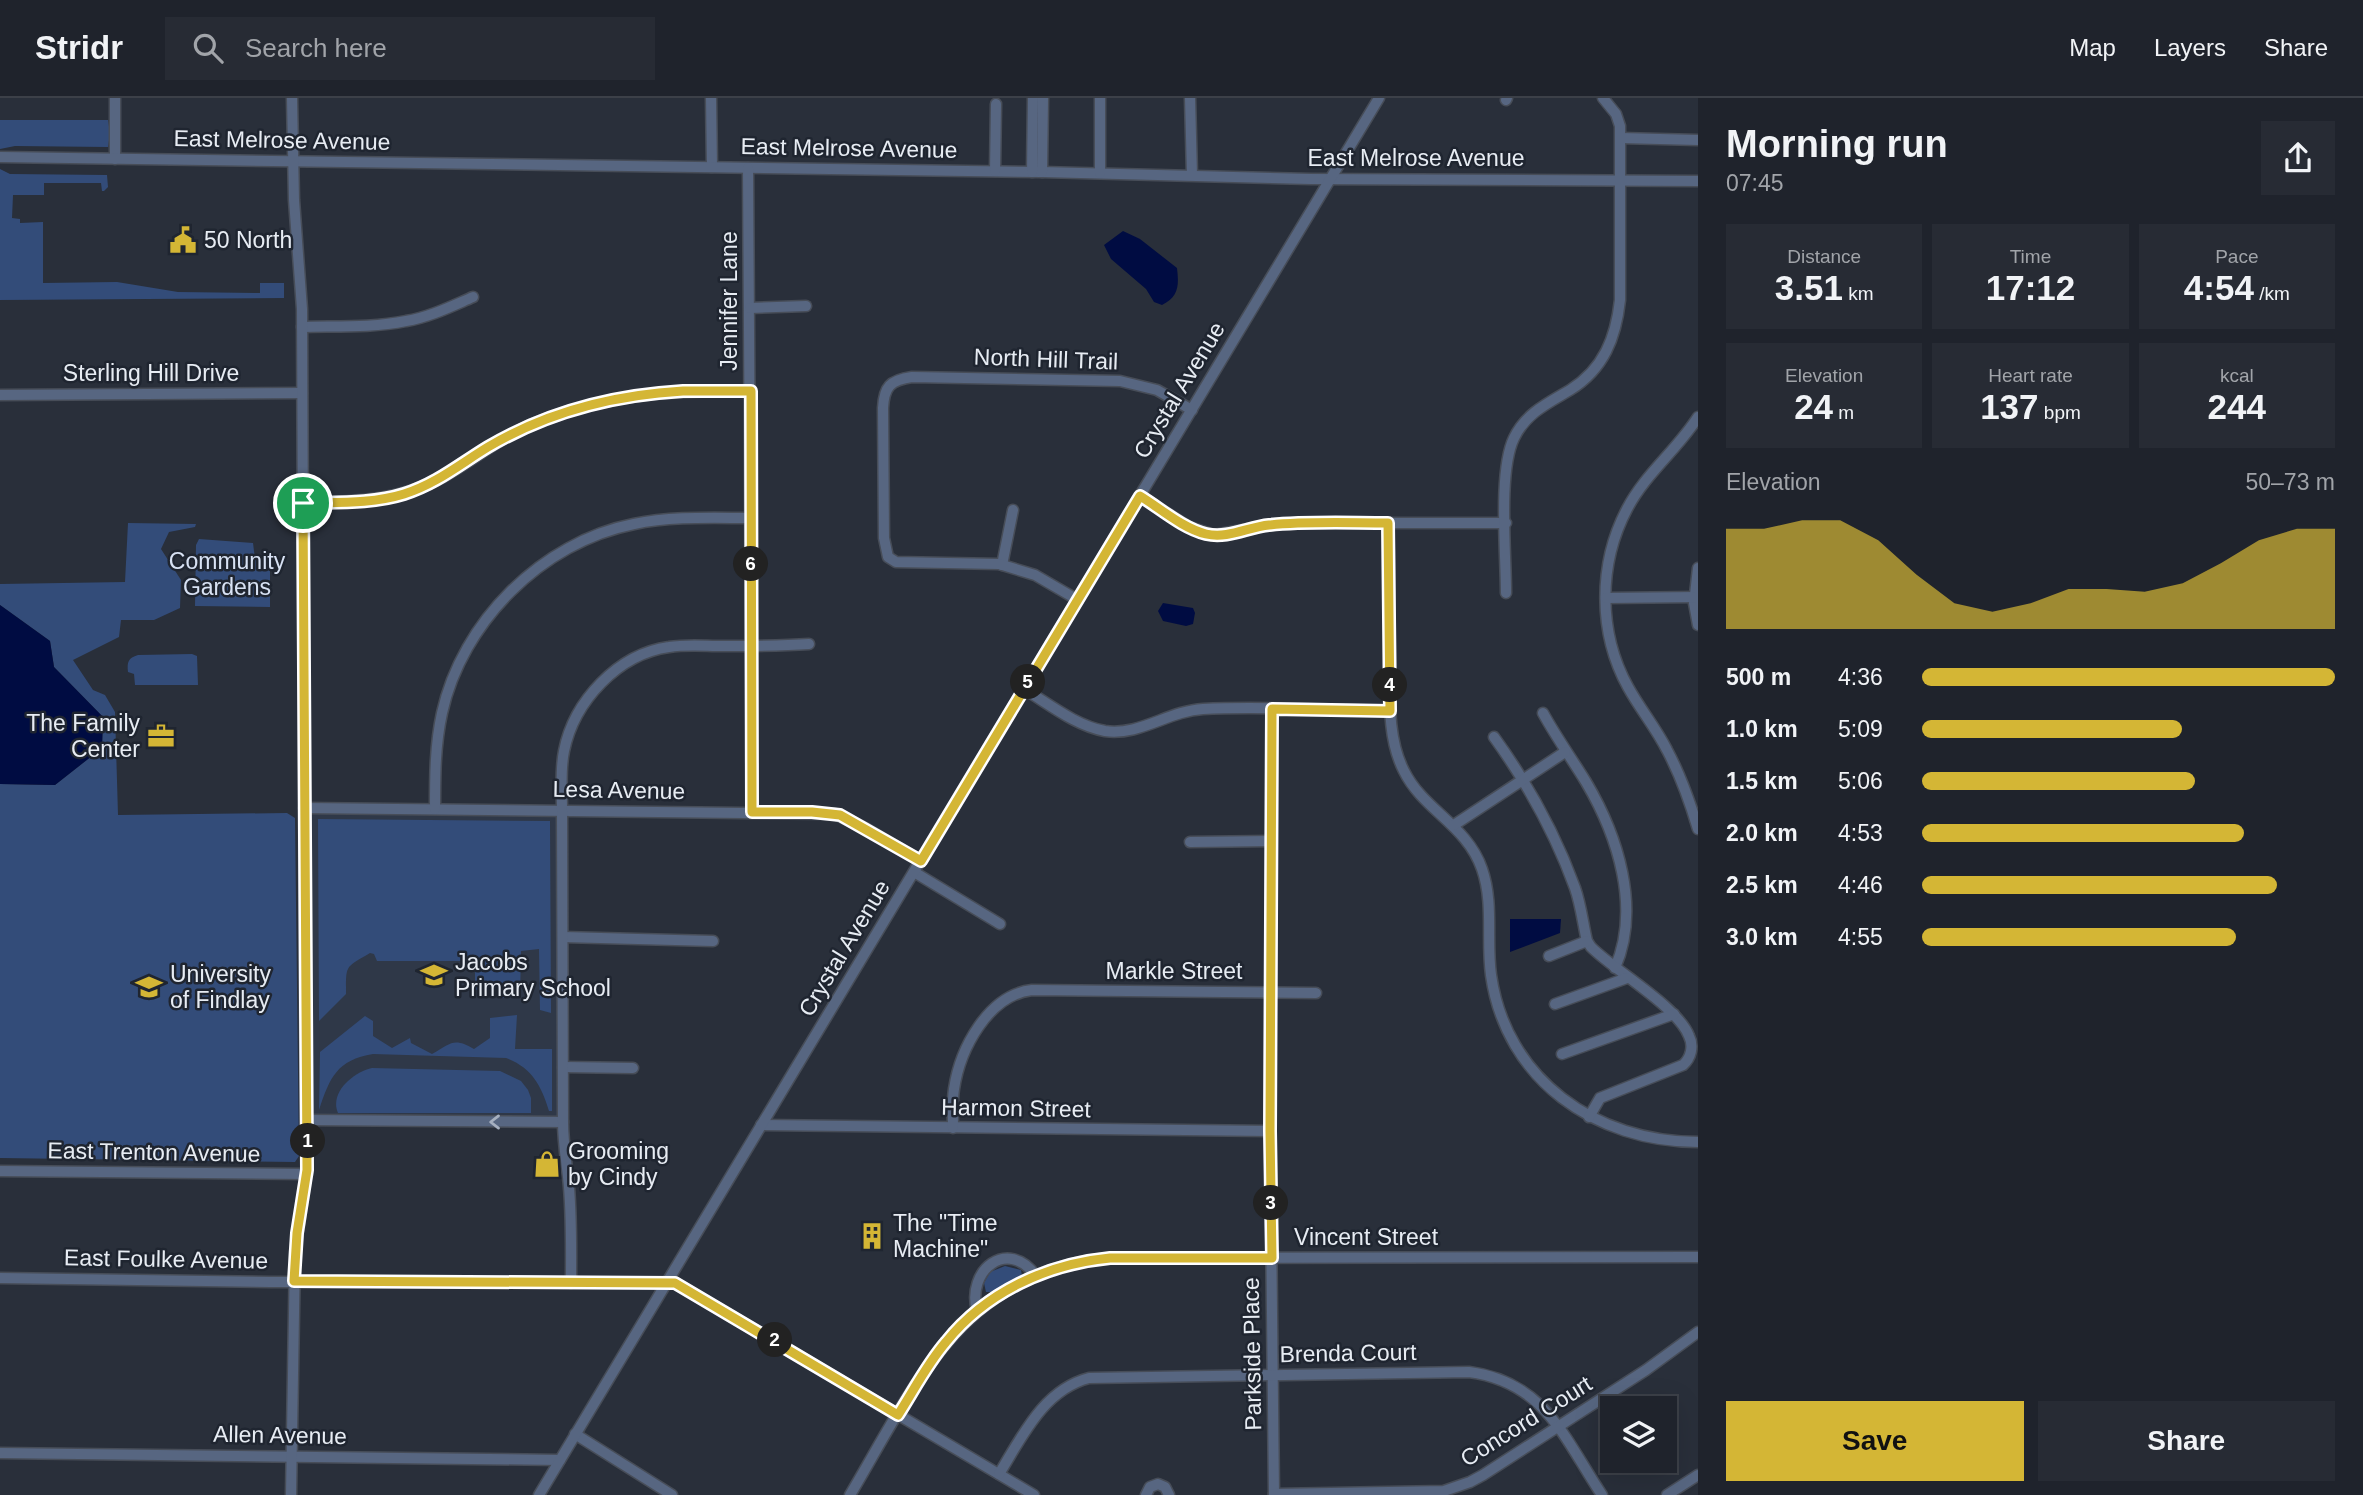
<!DOCTYPE html>
<meta charset="utf-8">
<style>
:root{--surface:#1f232c;--page:#272b34;--text:#f1f3f6;--muted:#a1a4a9;--line:#3c4048;--accent:#d4b635}
body{margin:0;font-family:Helvetica,sans-serif;background:var(--page);color:var(--text);height:100vh;display:flex;flex-direction:column;font-size:26px;white-space:nowrap}
*{box-sizing:border-box;margin:0}
p{font-size:23px;color:var(--muted)}
.icon{flex:none;width:38px;height:38px;fill:none;stroke:currentColor;stroke-width:2;stroke-linecap:round;stroke-linejoin:round}
.map{position:relative;flex:1;overflow:hidden}
.details{display:flex;flex-direction:column;background:var(--surface);width:665px}
.details>*{flex:none}
.tools{position:absolute;left:1600px;top:1298px;display:grid;gap:14px}
.tools a{display:grid;place-items:center;width:77px;height:77px;border-radius:0px;background:var(--surface);box-shadow:0 7px 28px #0002,0 0 0 2px var(--line);font-size:35px}
.pin{position:absolute;display:grid;place-items:center;width:60px;height:60px;color:#fff;margin:-30px;border:4px solid #fff;border-radius:50%;box-shadow:0 2px 7px #0007}
.km{position:absolute;width:35px;height:35px;margin:-18px;border-radius:50%;background:#222;color:#fff;font-size:19px;line-height:35px;text-align:center}
.round{display:grid;place-items:center;flex:none;width:74px;height:74px;border-radius:0px;background:var(--page)}
.overview{display:flex;align-items:center;justify-content:space-between;height:119px;padding:0 28px}
h1{font-size:38px;font-weight:800;line-height:52px}
.metrics{display:grid;grid-template-columns:repeat(3,1fr);gap:10px;height:119px;padding:7px 28px}
.metrics div{display:grid;align-content:center;border-radius:0px;background:var(--page);text-align:center}
.metrics b{font-size:35px;font-weight:800}
.metrics small{font-size:19px;font-weight:400}
.metrics p{font-size:19px}
.chart{height:196px;padding:14px 28px}
.chart p{display:flex;justify-content:space-between}
.chart svg{width:100%;height:126px;margin-top:7px;fill:var(--accent);opacity:.7}
.primary-button{display:flex;gap:14px;margin-top:auto;padding:14px 28px}
.primary-button a{flex:1;height:80px;border-radius:0px;background:var(--accent);color:#111;font-size:28px;font-weight:800;line-height:80px;text-align:center}
.primary-button a+a{background:var(--page);color:var(--text)}
ul{padding:0 28px;list-style:none;font-size:23px}
li{display:grid;grid-template-columns:112px 84px 1fr;align-items:center;height:52px}
li i{height:18px;border-radius:9px;background:var(--accent)}
header{display:flex;align-items:center;gap:42px;box-sizing:border-box;height:98px;padding:0 35px;background:var(--surface);border-bottom:2px solid var(--line)}
header strong{font-size:33px}
nav{display:flex;gap:38px;margin-inline-start:auto;font-size:24px}
.search{width:490px;height:63px;background:var(--page);display:flex;align-items:center;gap:18px;box-sizing:border-box;padding:0 24px;border-radius:0px;color:var(--muted);font-size:26px}
main{display:flex;flex:1;min-height:0}
.map>svg:first-child{display:block}
</style>
<header>
<strong>Stridr</strong>
<div class="search"><svg class="icon" aria-label="search" viewBox="0 0 24 24"><circle cx="10" cy="10" r="6"/><path d="M15 15l6 6"/></svg>Search here</div>
<nav><a>Map</a><a>Layers</a><a>Share</a></nav>
</header>
<main>
<div class="map">
<svg width="1698" height="1397" viewBox="0 0 1698 1397">
<rect width="100%" height="100%" fill="#292f3a"/>
<path fill="#2f3848" d="M304,710L562,712L563,1024L308,1022Z"/>
<g fill="#334c79">
<path d="M0,22H108L110,35L108,49L15,48L0,51Z"/>
<path d="M0,71L10,76L107,77L108,89L104,93H102L101,85H44V97H13L12,120L20,121V125L43,124V185L117,184L178,194L260,195V185H284V200L0,202Z"/>
<path d="M128,425L196,426L195,429L169,434L161,451L181,482L180,510L154,522H121L119,539L73,562L93,592L105,597L115,614L118,717L287,715L295,720L299,1058L295,1064L0,1060V686L55,687L102,650L103,619L54,569L50,543L0,507V486L125,484Z"/>
<path d="M199,441L253,445L255,461H270V509L195,508L196,447Z"/>
<path d="M192,556L197,558L198,587H135L134,576L128,574C127,564 128,560 138,557Z"/>
<path d="M318,721L550,723L551,915L540,912L539,851L521,853L520,900H497L498,892H506V886L482,885L481,891L475,892V863H377L374,856L370,855C345,870 346,866 346,896L319,923Z"/>
<path d="M517,917L515,951H552V1013H549C541,987 532,970 506,960L373,956C337,962 330,979 319,1012L320,954L365,918L373,923V938L392,950L410,940L411,945L432,956C451,945 454,939 474,951L490,940V920Z"/>
<path d="M372,970L500,973L521,983L528,992L531,1000V1015H338C329,994 354,974 372,970Z"/>
<path d="M1005,1168L1021,1172L1022,1178L992,1194H986L984,1185L990,1174Z"/>
</g>
<g fill="#000c42">
<path d="M1123,133L1140,141L1177,170C1179,187 1179,199 1162,207L1154,204L1146,191L1111,161L1104,147Z"/>
<path d="M1163,505L1193,510L1195,515L1193,526L1186,528L1163,523L1158,513Z"/>
<path d="M0,507L50,543L54,569L103,619L102,650L55,687L0,686Z"/>
<path d="M1510,821H1561L1560,835L1510,854Z"/>
</g>
<g fill="none" stroke-linecap="round" stroke-linejoin="round">
<defs>
<g id="minor">
<path d="M115,0V61"/>
<path d="M711,0L712,69"/>
<path d="M1190,0L1192,77"/>
<path d="M1506,2L1507,0"/>
<path d="M1621,40L1698,42"/>
<path d="M0,59L1042,74L1311,81L1698,83"/>
<path d="M748,70L752,714"/>
<path d="M995,73L996,6"/>
<path d="M1032,74L1033,0"/>
<path d="M1042,74L1043,0"/>
<path d="M1100,75V0"/>
<path d="M750,210L806,208"/>
<path d="M302,229C336,228 372,230 406,223C430,219 452,208 473,199"/>
<path d="M0,297L302,295"/>
<path d="M1698,319C1677,352 1645,376 1627,411C1598,466 1598,535 1628,589C1640,611 1656,630 1667,652C1681,678 1690,704 1698,731"/>
<path d="M1140,398L1189,429L1214,437L1283,425H1506"/>
<path d="M303,405C352,403 399,404 443,379C476,361 504,336 540,323C616,294 671,293 751,293"/>
<path d="M1388,425C1390,471 1389,517 1390,563C1390,600 1387,640 1404,673C1423,712 1467,727 1482,771C1494,805 1486,842 1491,877C1506,982 1596,1044 1698,1044"/>
<path d="M1002,467L1013,412"/>
<path d="M1698,470L1694,505L1698,527"/>
<path d="M1506,495C1506,455 1498,373 1514,340C1526,315 1548,305 1570,292C1604,271 1616,239 1620,202V28L1616,16L1603,0"/>
<path d="M1606,500L1698,499"/>
<path d="M1078,502L1035,477L999,466L896,464L888,459L884,440L883,310C884,289 890,282 912,279L1120,283L1157,292L1192,312"/>
<path d="M1024,591C1049,606 1076,628 1105,633C1140,638 1168,613 1203,611C1265,608 1328,612 1390,613"/>
<path d="M1272,611L1270,1033L1274,1397"/>
<path d="M1543,615C1556,639 1572,661 1586,684C1618,738 1641,810 1615,870"/>
<path d="M1494,639C1528,686 1555,735 1575,790C1581,807 1583,826 1587,843L1591,849C1615,873 1678,909 1689,938C1694,948 1691,960 1683,967L1600,1000L1589,1019"/>
<path d="M304,710L835,716L867,731L921,763"/>
<path d="M435,711C435,678 435,647 442,615C462,524 542,444 634,426C672,418 712,420 751,420"/>
<path d="M1454,727L1565,654"/>
<path d="M1190,744L1271,743"/>
<path d="M914,774L1000,826"/>
<path d="M563,839L713,843"/>
<path d="M1549,858L1587,843"/>
<path d="M1555,906L1627,880"/>
<path d="M1562,956L1674,916"/>
<path d="M563,969L633,970"/>
<path d="M308,1022L563,1024"/>
<path d="M761,1027L1270,1033"/>
<path d="M953,1030C953,1017 952,1004 954,991C960,951 988,897 1032,892L1316,895"/>
<path d="M0,1073L307,1076"/>
<path d="M0,1180L270,1184L675,1185L1034,1397"/>
<path d="M571,1185C571,1150 572,1114 568,1079C566,1061 563,1043 563,1024L562,712C562,693 560,672 564,653C574,603 618,556 669,549C687,546 705,548 723,548C752,548 780,548 809,546"/>
<path d="M977,1213C966,1172 1008,1139 1036,1178"/>
<path d="M575,1336L672,1397"/>
<path d="M0,1355L560,1362"/>
<path d="M999,1376C1022,1339 1043,1292 1089,1280L1469,1274C1545,1284 1564,1340 1602,1397"/>
<path d="M1274,1396L1444,1393L1470,1384L1483,1377L1646,1272L1698,1234"/>
<path d="M291,1397L295,1154L307,1072L305,915L302,211L294,102L292,0"/>
<path d="M539,1397L1379,0"/>
<path d="M850,1397C917,1284 962,1174 1110,1160L1698,1159"/>
<path d="M1146,1397L1150,1389L1158,1386L1165,1389L1169,1397"/>
<path d="M1667,1397L1698,1377"/>
</g>
</defs>
<use href="#minor" stroke="#474d58" stroke-width="13"/>
<use href="#minor" stroke="#576681" stroke-width="10"/>
</g>
<defs><path id="oneway-chevron" d="M-2-3.5L2.5 0L-2 3.5" fill="none" stroke-width="1.6" stroke-linecap="round" stroke-linejoin="round" transform="scale(1.75)"/></defs>
<use stroke="#a6b0c0" href="#oneway-chevron" transform="translate(495 1024) rotate(-180)"/>
<g fill="none" stroke-linecap="round" stroke-linejoin="round">
<defs>
<path id="route" d="M683,293H751L752,714H812L840,717L921,763L1140,398C1160,410 1182,430 1206,436C1228,441 1248,429 1269,427C1308,423 1349,425 1388,425L1390,613L1272,611L1270,1033L1272,1160H1110C1047,1166 986,1194 946,1244C927,1266 914,1292 898,1317L675,1185L294,1183L297,1135L307,1072L303,405C336,404 372,406 404,396C436,386 460,366 488,349C549,313 613,297 683,293Z"/>
</defs>
<use href="#route" stroke="#fff" stroke-width="14"/>
<use href="#route" stroke="#d4b635" stroke-width="9"/>
</g>
<defs>
<symbol id="civic-bare" viewBox="-9 -9 18 18"><path d="M-.6-6.5H3V-4.5H.6V-3L4-1V1h2V6H-6V1h2V-1L-.6-3ZM-1.2 2.5V6h2.4V2.5Z" fill="#d4b635" stroke="#1f2530" stroke-width="2.5" paint-order="stroke"/></symbol>
<symbol id="office-bare" viewBox="-9 -9 18 18"><path d="M-6-3h4V-5.5h4V-3h4V5H-6ZM-1-4.5V-3h2v-1.5ZM-6 0V1H6V0Z" fill="#d4b635" stroke="#1f2530" stroke-width="2.5" paint-order="stroke"/></symbol>
<symbol id="school-bare" viewBox="-9 -9 18 18"><path d="M0-5L7-2L0 1L-7-2ZM-4 1L0 2.5L4 1V4Q0 6-4 4Z" fill="#d4b635" stroke="#1f2530" stroke-width="2.5" paint-order="stroke"/></symbol>
<symbol id="university-bare" viewBox="-9 -9 18 18"><path d="M0-5L7-2L0 1L-7-2ZM-4 1L0 2.5L4 1V4Q0 6-4 4Z" fill="#d4b635" stroke="#1f2530" stroke-width="2.5" paint-order="stroke"/></symbol>
<symbol id="shop-bare" viewBox="-9 -9 18 18"><path d="M-5-2.5h2.3a2.7 3.5 0 0 1 5.4 0H5L5.5 6h-11ZM-1.5-2.5h3a1.5 2.3 0 0 0-3 0Z" fill="#d4b635" stroke="#1f2530" stroke-width="2.5" paint-order="stroke"/></symbol>
<symbol id="building-bare" viewBox="-9 -9 18 18"><path d="M-4-6H4V6H1V3H-1V6H-4ZM-2.5-4.3h1.7v1.8h-1.7ZM.8-4.3h1.7v1.8H.8ZM-2.5-1h1.7V.8h-1.7ZM.8-1h1.7V.8H.8Z" fill="#d4b635" stroke="#1f2530" stroke-width="2.5" paint-order="stroke"/></symbol>
</defs>
<g fill-rule="evenodd">
<use href="#civic-bare" x="164" y="123" width="38" height="38"/>
<use href="#office-bare" x="142" y="619" width="38" height="38"/>
<use href="#school-bare" x="415" y="858" width="38" height="38"/>
<use href="#university-bare" x="130" y="870" width="38" height="38"/>
<use href="#shop-bare" x="528" y="1047" width="38" height="38"/>
<use href="#building-bare" x="853" y="1119" width="38" height="38"/>
</g>
<g text-anchor="middle" stroke-width="5" stroke-linejoin="round" paint-order="stroke">
<g font-size="23" fill="#e7ecf3" stroke="#1f2530">
<text transform="translate(282 42) rotate(1)" y="8">East Melrose Avenue</text>
<text transform="translate(849 50) rotate(1)" y="8">East Melrose Avenue</text>
<text x="1416" y="68">East Melrose Avenue</text>
<text transform="translate(729 203) rotate(-90)" y="8">Jennifer Lane</text>
<text transform="translate(1046 261) rotate(2)" y="8">North Hill Trail</text>
<text x="151" y="283">Sterling Hill Drive</text>
<text transform="translate(1179 292) rotate(-59)" y="8">Crystal Avenue</text>
<text transform="translate(619 692) rotate(1)" y="8">Lesa Avenue</text>
<text transform="translate(844 850) rotate(-59)" y="8">Crystal Avenue</text>
<text x="1174" y="881">Markle Street</text>
<text transform="translate(1016 1010) rotate(1)" y="8">Harmon Street</text>
<text transform="translate(154 1054) rotate(1)" y="8">East Trenton Avenue</text>
<text x="1366" y="1147">Vincent Street</text>
<text transform="translate(166 1161) rotate(1)" y="8">East Foulke Avenue</text>
<text transform="translate(1348 1255) rotate(-1)" y="8">Brenda Court</text>
<text transform="translate(1252 1256) rotate(-91)" y="8">Parkside Place</text>
<text transform="translate(1526 1323) rotate(-32)" y="8">Concord Court</text>
<text transform="translate(280 1337) rotate(1)" y="8">Allen Avenue</text>
</g>
<g font-size="23" fill="#e7ecf3" stroke="#1f2530" text-anchor="start">
<text x="204" y="150">50 North</text>
<text x="140" y="633" text-anchor="end">The Family<tspan x="140" dy="26">Center</tspan></text>
<text x="455" y="872">Jacobs<tspan x="455" dy="26">Primary School</tspan></text>
<text x="170" y="884">University<tspan x="170" dy="26">of Findlay</tspan></text>
<text x="568" y="1061">Grooming<tspan x="568" dy="26">by Cindy</tspan></text>
<text x="893" y="1133">The "Time<tspan x="893" dy="26">Machine"</tspan></text>
</g>
<g font-size="23" fill="#d8e2f4" stroke="#1f2530">
<text x="227" y="471">Community<tspan x="227" dy="26">Gardens</tspan></text>
</g>
</g>
</svg>
<div class="tools">
<a><svg class="icon" aria-label="layers" viewBox="0 0 24 24"><path d="M12 4l9 5-9 5-9-5zM3 14l9 5 9-5"/></svg></a>
</div>
<div class="pin" style="left:303px;top:405px;background:#1e9e55"><svg class="icon" aria-label="arrive" viewBox="0 0 24 24"><path d="M6 21V4h12l-3 4 3 4H6"/></svg></div>
<b class="km" style="left:308px;top:1043px">1</b>
<b class="km" style="left:775px;top:1242px">2</b>
<b class="km" style="left:1271px;top:1105px">3</b>
<b class="km" style="left:1390px;top:587px">4</b>
<b class="km" style="left:1028px;top:584px">5</b>
<b class="km" style="left:751px;top:466px">6</b>
</div>
<section class="details">
<div class="overview"><div><h1>Morning run</h1><p>07:45</p></div><a class="round"><svg class="icon" aria-label="share" viewBox="0 0 24 24"><path d="M12 15V3M7 8l5-5 5 5M5 13v7h14v-7"/></svg></a></div>
<div class="metrics">
<div><p>Distance</p><b>3.51<small> km</small></b></div>
<div><p>Time</p><b>17:12</b></div>
<div><p>Pace</p><b>4:54<small> /km</small></b></div>
</div>
<div class="metrics">
<div><p>Elevation</p><b>24<small> m</small></b></div>
<div><p>Heart rate</p><b>137<small> bpm</small></b></div>
<div><p>kcal</p><b>244</b></div>
</div>
<div class="chart"><p><span>Elevation</span>50–73 m</p>
<svg viewBox="0 0 160 44" preserveAspectRatio="none"><path d="M0 44V9L10 9L20 6L30 6L40 13L50 25L60 35L70 38L80 35L90 30L100 30L110 31L120 28L130 21L140 13L150 9L160 9V44z"/></svg>
</div>
<ul>
<li><b>500 m</b>4:36<i style="width:100%"></i></li>
<li><b>1.0 km</b>5:09<i style="width:63%"></i></li>
<li><b>1.5 km</b>5:06<i style="width:66%"></i></li>
<li><b>2.0 km</b>4:53<i style="width:78%"></i></li>
<li><b>2.5 km</b>4:46<i style="width:86%"></i></li>
<li><b>3.0 km</b>4:55<i style="width:76%"></i></li>
</ul>
<div class="primary-button"><a>Save</a><a>Share</a></div>
</section>
</main>
